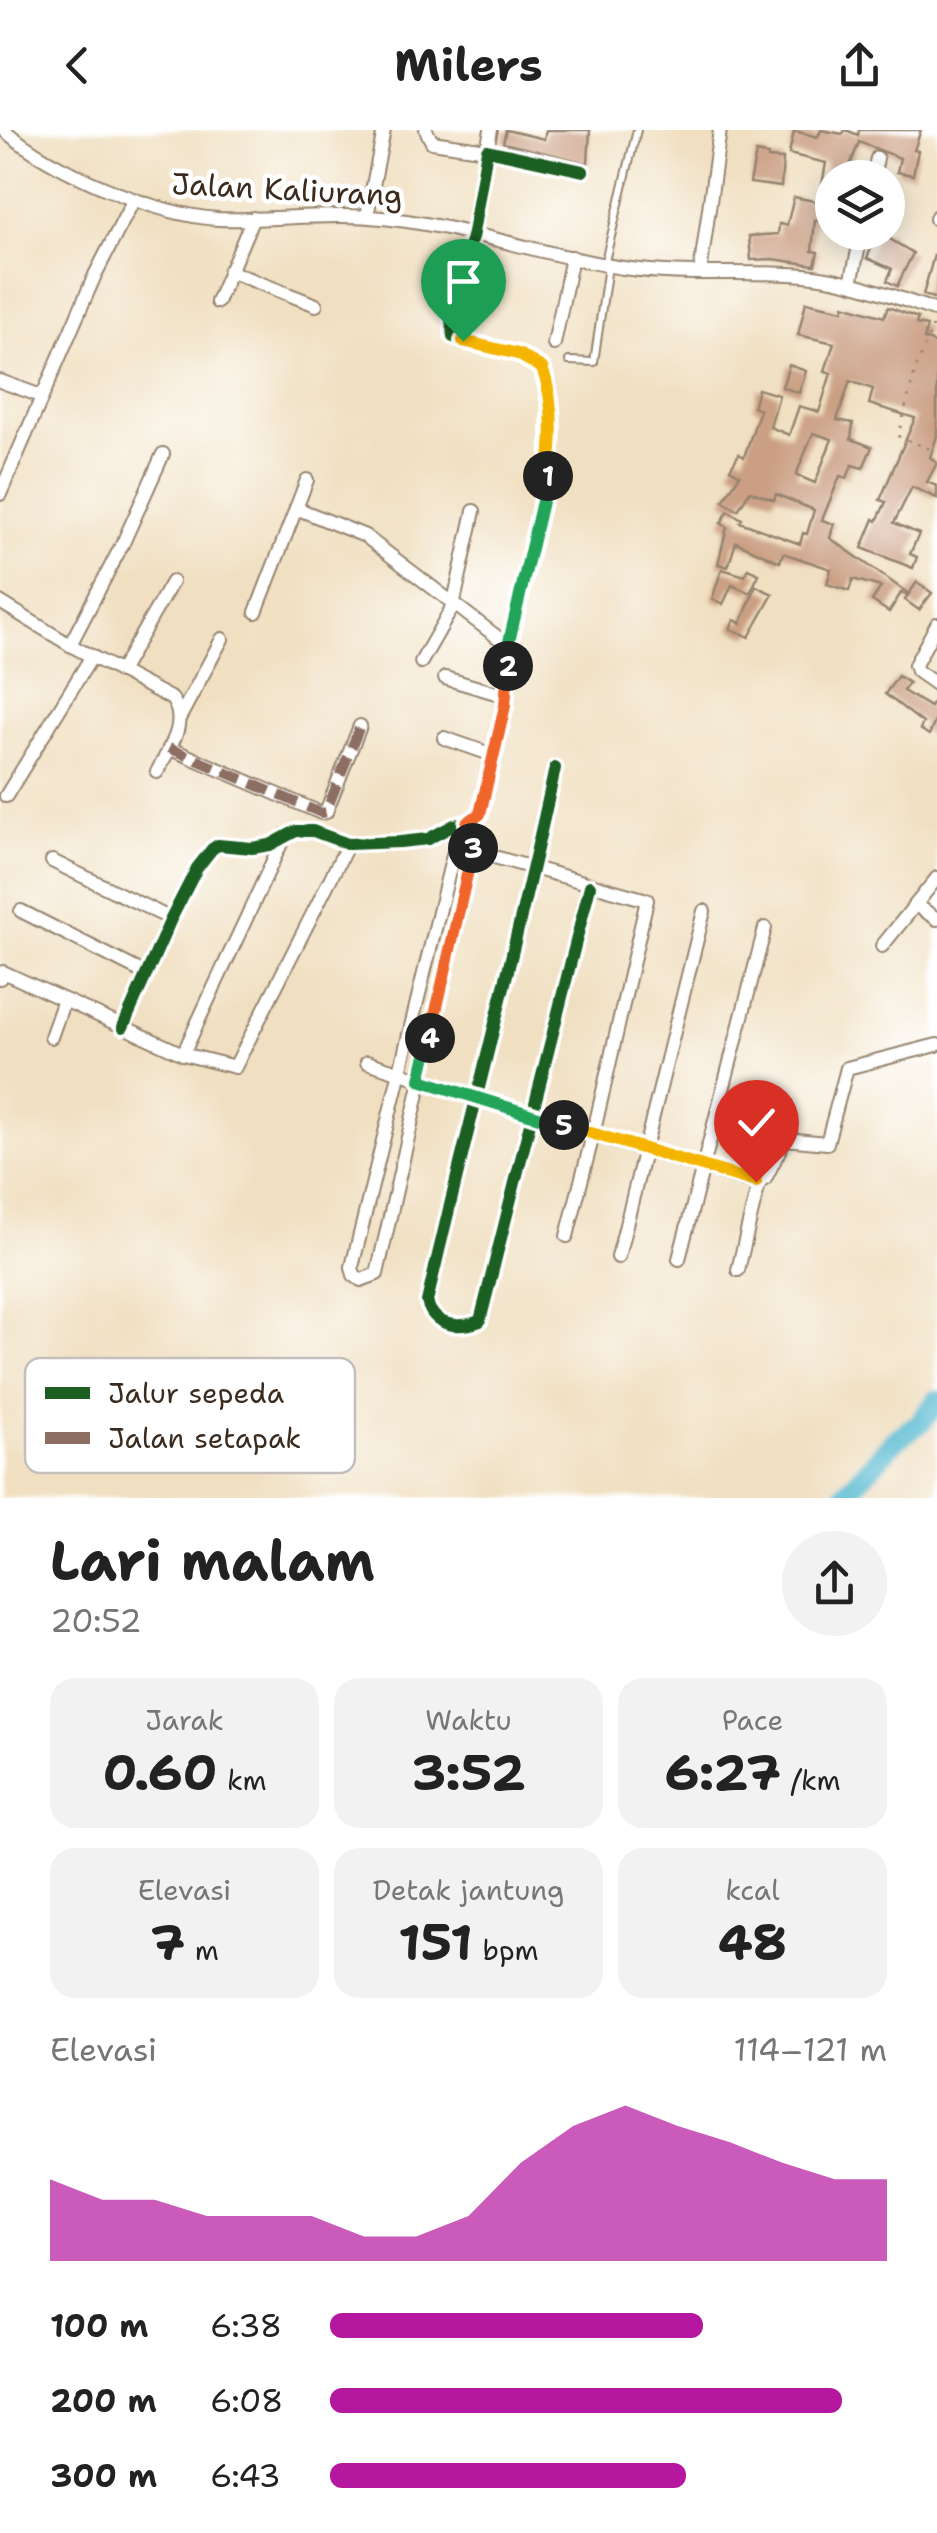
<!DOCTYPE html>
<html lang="id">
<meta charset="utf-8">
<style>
:root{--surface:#fff;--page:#f2f2f2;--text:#222;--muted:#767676;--accent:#b5179e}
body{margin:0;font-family:"Shantell Sans",sans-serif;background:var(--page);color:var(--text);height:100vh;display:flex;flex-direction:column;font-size:38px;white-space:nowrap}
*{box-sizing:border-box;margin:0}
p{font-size:32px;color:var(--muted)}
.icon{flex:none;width:55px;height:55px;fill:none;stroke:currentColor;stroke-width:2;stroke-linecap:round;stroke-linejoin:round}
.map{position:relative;height:1368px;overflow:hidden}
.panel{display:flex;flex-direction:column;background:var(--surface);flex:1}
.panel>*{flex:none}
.fabs{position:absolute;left:815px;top:30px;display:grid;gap:20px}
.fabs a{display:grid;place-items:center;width:90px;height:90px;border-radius:50%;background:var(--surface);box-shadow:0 5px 25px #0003;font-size:50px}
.pin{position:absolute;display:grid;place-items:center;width:85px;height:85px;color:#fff;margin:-102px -42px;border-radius:50% 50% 50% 0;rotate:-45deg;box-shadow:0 0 10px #0007}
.pin .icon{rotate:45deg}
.km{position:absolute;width:50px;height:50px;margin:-25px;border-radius:50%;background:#222;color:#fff;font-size:28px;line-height:50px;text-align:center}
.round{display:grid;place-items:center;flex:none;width:105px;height:105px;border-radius:52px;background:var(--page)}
.summary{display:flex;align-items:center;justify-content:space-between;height:170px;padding:0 50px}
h1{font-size:55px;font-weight:700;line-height:75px}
.metrics{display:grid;grid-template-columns:repeat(3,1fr);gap:15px;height:170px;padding:10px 50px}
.metrics div{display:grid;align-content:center;border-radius:25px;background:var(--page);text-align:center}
.metrics b{font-size:50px;font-weight:700}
.metrics small{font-size:28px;font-weight:400}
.metrics p{font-size:28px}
.chart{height:280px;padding:20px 50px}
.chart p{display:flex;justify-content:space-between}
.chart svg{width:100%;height:180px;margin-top:10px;fill:var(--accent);opacity:.7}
ul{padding:0 50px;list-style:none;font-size:32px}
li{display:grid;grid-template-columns:160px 120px 1fr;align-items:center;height:75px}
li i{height:25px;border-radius:12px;background:var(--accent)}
header{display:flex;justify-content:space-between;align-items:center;height:130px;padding:0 50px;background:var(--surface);font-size:45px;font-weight:700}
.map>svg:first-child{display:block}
</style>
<header><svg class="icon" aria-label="back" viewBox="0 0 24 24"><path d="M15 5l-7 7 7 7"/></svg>Milers<svg class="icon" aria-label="share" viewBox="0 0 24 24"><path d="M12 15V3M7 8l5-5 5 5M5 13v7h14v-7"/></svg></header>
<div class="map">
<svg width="937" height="1368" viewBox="0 0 937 1368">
<rect width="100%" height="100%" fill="#fff"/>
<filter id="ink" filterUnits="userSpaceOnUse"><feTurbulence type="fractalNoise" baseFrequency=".01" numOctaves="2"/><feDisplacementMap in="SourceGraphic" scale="20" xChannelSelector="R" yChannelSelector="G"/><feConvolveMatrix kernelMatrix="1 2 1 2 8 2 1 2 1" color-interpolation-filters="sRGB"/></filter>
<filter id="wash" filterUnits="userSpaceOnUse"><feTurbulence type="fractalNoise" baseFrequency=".0048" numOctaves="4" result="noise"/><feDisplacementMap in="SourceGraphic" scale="40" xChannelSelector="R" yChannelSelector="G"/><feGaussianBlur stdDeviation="2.25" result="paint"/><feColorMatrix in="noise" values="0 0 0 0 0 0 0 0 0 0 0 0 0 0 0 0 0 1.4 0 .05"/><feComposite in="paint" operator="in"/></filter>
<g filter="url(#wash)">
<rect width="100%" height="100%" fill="#f0dfc0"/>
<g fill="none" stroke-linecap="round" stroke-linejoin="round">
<path stroke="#50b7cf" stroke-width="22" d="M842,1368L895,1310L921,1292L937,1271"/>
</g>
<g id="blocks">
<g fill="#cb9f83" fill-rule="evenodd">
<path d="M506,0L544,9L546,0H590L588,33L503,13Z"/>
<path d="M821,0L842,4L846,0L858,5L859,0H921L914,20L918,21L913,45L897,42L900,28L859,12L851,33L865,37L863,48L835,45L832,48V67L826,92L815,90L812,121L818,122L815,135L773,129L751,130L749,106L778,104L779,94L787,95L794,67L819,72L826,33L789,24L794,1L818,7Z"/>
<path d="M756,23L768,25V28L783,29L781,57L750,53Z"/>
<path d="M878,102H892L890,109L913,123L897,156L887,151L892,139L867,128Z"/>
<path d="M934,125L937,126V169L923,165Z"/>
<path d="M806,172L843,180L844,175L884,187L888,177L918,188L916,194L927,196L924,209L937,214V306L930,327L937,333L927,352L937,356V368L912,357L894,393L919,404L910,424L917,427L913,438L862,418L874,389L877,391L886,372L880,370L915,288L869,274L873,259L850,251L837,290L853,293L851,309L872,317L863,338L852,335L847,348L840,346L822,390L834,394L830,408L909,464L917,452L932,463L919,480L905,470L908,465L901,463L889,482L872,471L881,457L853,449L849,461L827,454L831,439L783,423L780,432L736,412L728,437L718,434L727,397L721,393L728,381L742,389L740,392L800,414L803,403L807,404L814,380L776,364L774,370L750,361L738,380L723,371L740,345L730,339L739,324L744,327L760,280L753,277L758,259L779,265L770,297L789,305L799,276L819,282L831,243L825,241L834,213L798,205ZM813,303L832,309L815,353L796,345Z"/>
<path d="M789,235L806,241L799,263L782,257Z"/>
<path d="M722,439L745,446L748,439L759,444L750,463L732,455L723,474L712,469Z"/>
<path d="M756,456L773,464L749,507L730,499L734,490L741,493Z"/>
<path d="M898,546L909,553L903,561L930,577L937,566V587L929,605L920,599L923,593L885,564Z"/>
</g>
</g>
</g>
<g filter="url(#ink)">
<use href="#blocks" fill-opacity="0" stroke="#96846f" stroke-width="2.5"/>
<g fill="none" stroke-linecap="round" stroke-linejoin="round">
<defs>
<g id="service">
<path d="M604,135L637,0"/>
<path d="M569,231L594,232L608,136"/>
</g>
<g id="minor">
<path d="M4,0C52,41 155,85 218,89C269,91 320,83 370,87C457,93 538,125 623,138C684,147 745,140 805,145C851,149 894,167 937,181"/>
<path d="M426,0L432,12L487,20L491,0"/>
<path d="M873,48L877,28"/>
<path d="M367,86L384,0"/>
<path d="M936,89L937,86"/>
<path d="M229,141L316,175"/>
<path d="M700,143L720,0"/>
<path d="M851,153L862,102"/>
<path d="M217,172L253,88"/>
<path d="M554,214L572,127"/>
<path d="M0,251L41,266"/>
<path d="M0,364L95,145L133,71"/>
<path d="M296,378L365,406L509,516"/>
<path d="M0,472L70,515L172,569C189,593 169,619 157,642"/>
<path d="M256,482L307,350"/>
<path d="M937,494L915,535L917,541L937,555"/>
<path d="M70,515L123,413L163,324"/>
<path d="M421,532L453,476L474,381"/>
<path d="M120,542L172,452"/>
<path d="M445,548L506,566"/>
<path d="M180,587L222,509"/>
<path d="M444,608L493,625"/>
<path d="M169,618L321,683L326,682L360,596"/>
<path d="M555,638C517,817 468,993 427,1172C434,1197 458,1199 480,1191L590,756"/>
<path d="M6,666L92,526"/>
<path d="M467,693L473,708V721L377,1144L361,1150L354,1145L352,1137L455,717Z"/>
<path d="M52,731L171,789"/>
<path d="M916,775L937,789"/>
<path d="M21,781L146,844"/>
<path d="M882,816L937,748"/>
<path d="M0,848L3,842L183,924L235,937L348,714"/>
<path d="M123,897L171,789L197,738L212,719L218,715L252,718L270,715L296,701H313L348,714L400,712L428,709L454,695L477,690L480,684L505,575L509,516L549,343L550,275L542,238L517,224L453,207L451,187L473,103L487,20L583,41"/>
<path d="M51,907L64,870"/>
<path d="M183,924L285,705"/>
<path d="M367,932L593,1005L647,770L473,721"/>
<path d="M756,1053L765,1049L785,1009L827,1013L847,938L937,915"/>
<path d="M567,1106L593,1005L756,1053L758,1056L738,1140"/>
<path d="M618,1127L704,781"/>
<path d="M679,1129L765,798"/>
</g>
</defs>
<use href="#service" stroke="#96846f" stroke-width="10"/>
<use href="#minor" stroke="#96846f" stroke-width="16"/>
<path stroke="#96846f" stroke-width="2.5" stroke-dasharray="2.5 8" stroke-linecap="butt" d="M933,196L916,238L898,306L937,322"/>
<use href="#service" stroke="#fff" stroke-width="6"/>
<use href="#minor" stroke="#fff" stroke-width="12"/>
<path stroke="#8d6e63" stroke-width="10" stroke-dasharray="20 10" stroke-linecap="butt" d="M169,618L321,683L326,682L360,596"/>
<defs>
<g id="cycleway">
<path d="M555,638C517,817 468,993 427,1172C434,1197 458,1199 480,1191L590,756"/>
<path d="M123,897L171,789L197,738L212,719L218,715L252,718L270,715L296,701H313L348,714L400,712L428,709L454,695L477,690L480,684L505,575L509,516L549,343L550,275L542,238L517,224L453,207L451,187L473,103L487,20L583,41"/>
</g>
</defs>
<use href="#cycleway" stroke="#fff" stroke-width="19"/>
<use href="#cycleway" stroke="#1b5e20" stroke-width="12"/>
</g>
</g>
<g fill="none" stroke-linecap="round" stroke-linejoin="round" filter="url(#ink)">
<defs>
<path id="split-1" d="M463,211L518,224L542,238C555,271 553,312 548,346"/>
<path id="split-2" d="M508,536V516L548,346"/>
<path id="split-3" d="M473,718V708L467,693L480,684L505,576L508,536"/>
<path id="split-4" d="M430,908L473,718"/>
<path id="split-5" d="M430,908L420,950L564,995"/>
<path id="split-6" d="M564,995L756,1052"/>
</defs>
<use href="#split-1" stroke="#fff" stroke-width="20"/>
<use href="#split-2" stroke="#fff" stroke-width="20"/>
<use href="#split-3" stroke="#fff" stroke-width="20"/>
<use href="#split-4" stroke="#fff" stroke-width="20"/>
<use href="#split-5" stroke="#fff" stroke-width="20"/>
<use href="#split-6" stroke="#fff" stroke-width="20"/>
<use href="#split-1" stroke="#f5b400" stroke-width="12"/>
<use href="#split-2" stroke="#22a559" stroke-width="12"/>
<use href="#split-3" stroke="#f0652b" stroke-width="12"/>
<use href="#split-4" stroke="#f0652b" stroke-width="12"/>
<use href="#split-5" stroke="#22a559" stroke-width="12"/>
<use href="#split-6" stroke="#f5b400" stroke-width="12"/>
</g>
<g text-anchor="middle" stroke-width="9" stroke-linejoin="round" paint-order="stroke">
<g font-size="30" fill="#3b2a1e" stroke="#fff">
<text transform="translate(287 60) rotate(3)" y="10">Jalan Kaliurang</text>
</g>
</g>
<rect x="25" y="1228" width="330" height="115" rx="15" fill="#fff" stroke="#c4bfbc" stroke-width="2.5"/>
<rect x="45" y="1257" width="45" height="12" fill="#1b5e20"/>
<rect x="45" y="1302" width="45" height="12" fill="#8d6e63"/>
<g font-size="28" fill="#3b2a1e">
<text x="108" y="1273">Jalur sepeda</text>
<text x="108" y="1318">Jalan setapak</text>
</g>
</svg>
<div class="fabs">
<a><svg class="icon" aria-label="layers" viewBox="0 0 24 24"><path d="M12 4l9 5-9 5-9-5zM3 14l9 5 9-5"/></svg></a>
</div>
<div class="pin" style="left:463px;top:211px;background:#1e9e55"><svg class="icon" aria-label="arrive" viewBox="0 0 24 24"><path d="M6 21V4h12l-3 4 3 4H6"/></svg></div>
<div class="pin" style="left:756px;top:1052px;background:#d93025"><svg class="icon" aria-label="check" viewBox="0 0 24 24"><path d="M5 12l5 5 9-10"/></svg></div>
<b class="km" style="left:548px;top:346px">1</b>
<b class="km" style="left:508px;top:536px">2</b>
<b class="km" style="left:473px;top:718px">3</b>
<b class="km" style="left:430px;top:908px">4</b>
<b class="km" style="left:564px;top:995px">5</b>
</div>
<section class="panel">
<div class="summary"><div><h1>Lari malam</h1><p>20:52</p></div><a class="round"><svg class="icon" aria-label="share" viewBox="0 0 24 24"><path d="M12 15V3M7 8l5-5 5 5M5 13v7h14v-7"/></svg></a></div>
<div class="metrics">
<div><p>Jarak</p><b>0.60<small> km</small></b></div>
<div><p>Waktu</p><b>3:52</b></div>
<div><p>Pace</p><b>6:27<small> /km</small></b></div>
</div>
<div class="metrics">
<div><p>Elevasi</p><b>7<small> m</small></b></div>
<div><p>Detak jantung</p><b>151<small> bpm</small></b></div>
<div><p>kcal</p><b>48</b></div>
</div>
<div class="chart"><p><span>Elevasi</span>114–121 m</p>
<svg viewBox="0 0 160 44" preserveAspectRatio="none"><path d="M0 44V24L10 29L20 29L30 33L40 33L50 33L60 38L70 38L80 33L90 20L100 11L110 6L120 11L130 15L140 20L150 24L160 24V44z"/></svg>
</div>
<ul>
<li><b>100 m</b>6:38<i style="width:67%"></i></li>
<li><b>200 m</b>6:08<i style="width:92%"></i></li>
<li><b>300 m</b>6:43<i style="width:64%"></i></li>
</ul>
</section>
